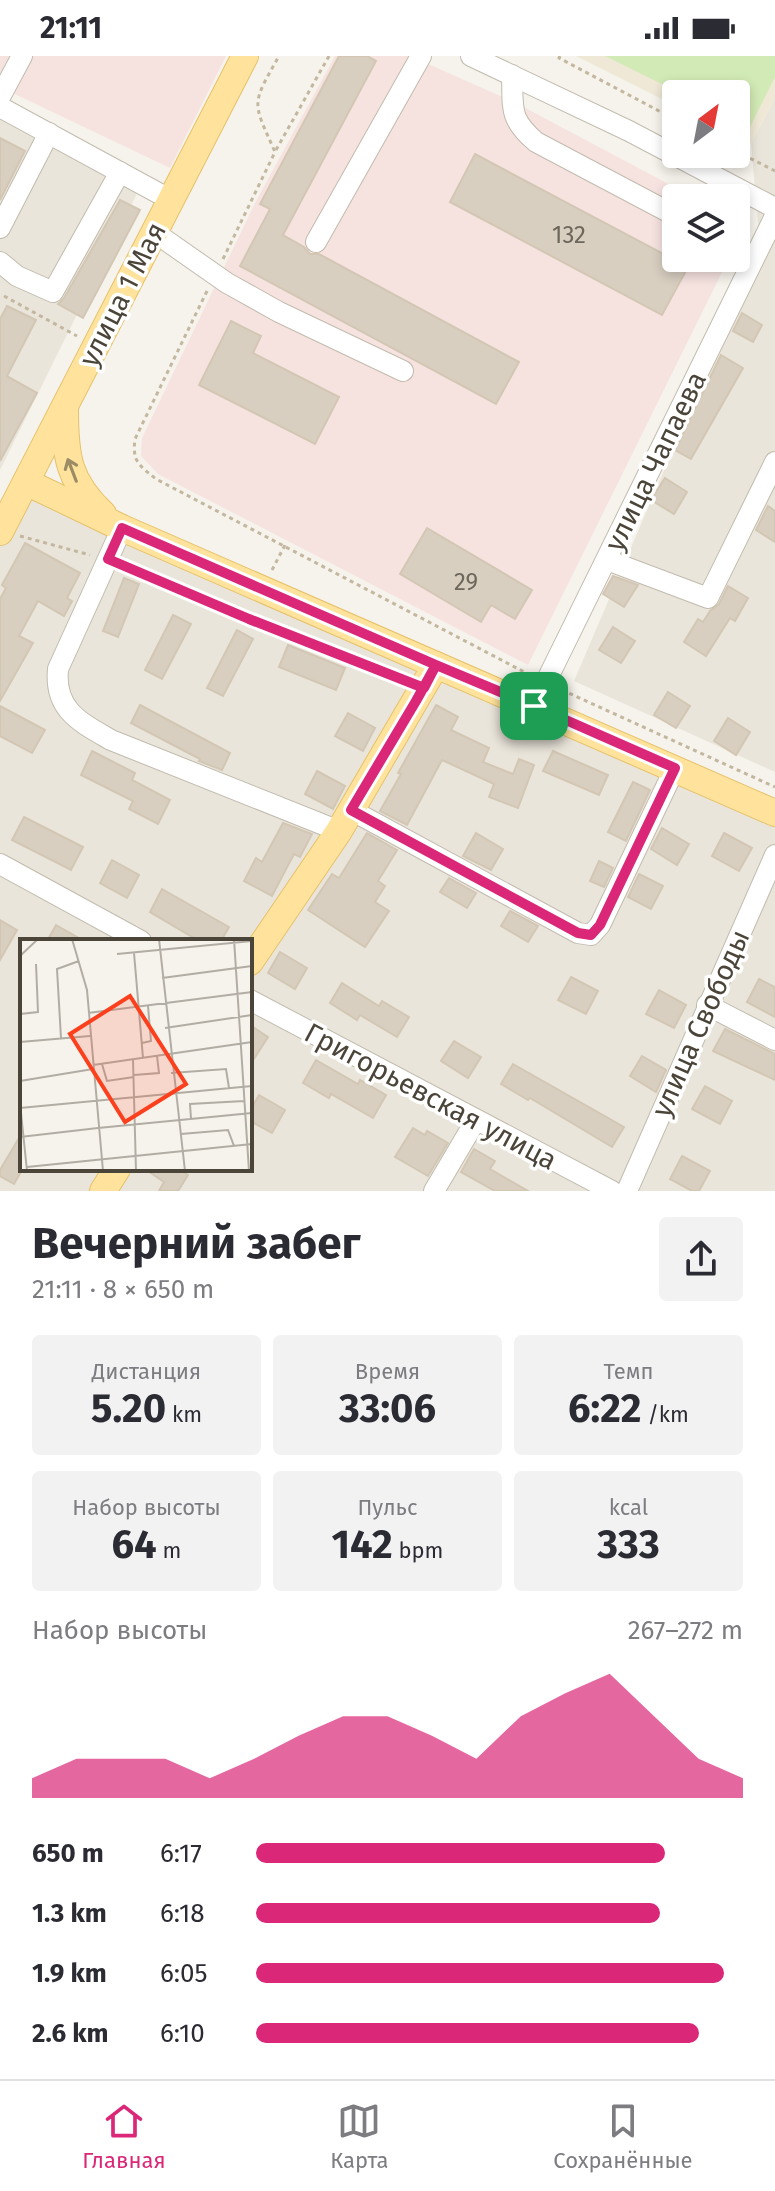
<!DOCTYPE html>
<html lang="ru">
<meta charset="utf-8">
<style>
:root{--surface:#fff;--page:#f2f2f3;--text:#2b2b33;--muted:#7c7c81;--line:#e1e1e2;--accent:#db2777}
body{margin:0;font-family:"Fira Sans",sans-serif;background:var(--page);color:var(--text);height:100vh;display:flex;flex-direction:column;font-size:30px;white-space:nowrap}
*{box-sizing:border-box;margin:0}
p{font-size:26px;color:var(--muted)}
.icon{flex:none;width:44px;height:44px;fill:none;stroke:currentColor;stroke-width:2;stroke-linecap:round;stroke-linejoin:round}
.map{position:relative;height:1135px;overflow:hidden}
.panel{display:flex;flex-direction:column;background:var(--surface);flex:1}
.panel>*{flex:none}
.needle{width:52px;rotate:32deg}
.buttons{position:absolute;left:662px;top:24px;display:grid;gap:16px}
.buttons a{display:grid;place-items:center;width:88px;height:88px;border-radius:8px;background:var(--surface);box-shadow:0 4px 12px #0003;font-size:40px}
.pin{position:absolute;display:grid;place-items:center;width:68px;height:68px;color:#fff;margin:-34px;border-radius:16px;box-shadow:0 4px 12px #0006}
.round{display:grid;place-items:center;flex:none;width:84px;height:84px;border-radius:8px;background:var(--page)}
.headline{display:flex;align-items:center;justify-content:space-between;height:136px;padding:0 32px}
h1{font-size:44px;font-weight:700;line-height:60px}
.metrics{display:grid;grid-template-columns:repeat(3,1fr);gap:12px;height:136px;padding:8px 32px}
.metrics div{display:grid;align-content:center;border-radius:8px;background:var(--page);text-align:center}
.metrics b{font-size:40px;font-weight:700}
.metrics small{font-size:22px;font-weight:400}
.metrics p{font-size:22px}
.chart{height:224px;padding:16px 32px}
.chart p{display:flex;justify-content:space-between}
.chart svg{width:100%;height:144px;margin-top:8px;fill:var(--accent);opacity:.7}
ul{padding:0 32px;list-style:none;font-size:26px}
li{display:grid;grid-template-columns:128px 96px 1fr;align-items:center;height:60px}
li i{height:20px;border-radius:10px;background:var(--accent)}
.status{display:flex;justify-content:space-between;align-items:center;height:56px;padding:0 40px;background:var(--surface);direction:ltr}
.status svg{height:22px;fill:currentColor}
.dock{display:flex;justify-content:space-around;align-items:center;height:112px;border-top:2px solid var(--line);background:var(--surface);font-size:22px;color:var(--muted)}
.dock a{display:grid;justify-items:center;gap:4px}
.dock .active{color:var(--accent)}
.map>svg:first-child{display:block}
</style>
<div class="status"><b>21:11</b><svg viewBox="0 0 49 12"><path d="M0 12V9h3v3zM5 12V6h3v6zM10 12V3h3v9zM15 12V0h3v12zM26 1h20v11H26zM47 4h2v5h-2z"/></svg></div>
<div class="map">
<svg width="775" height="1135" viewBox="0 0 775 1135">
<rect width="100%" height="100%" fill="#f6f3ec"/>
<g fill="#eae5da" fill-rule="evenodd">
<path d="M775,42V716L574,625L760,190L751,87Z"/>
<path d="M0,45L145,121L0,414Z"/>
<path d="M26,426L775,757V1135H0V478ZM22,885H250V1113H22Z"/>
</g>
<path fill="#efe8d6" d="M576,0H775V42L751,87L736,80V38H676V50Z"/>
<g fill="#f6e3e0">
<path d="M0,0H226L170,112L0,31Z"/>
<path d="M335,0H410L516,47L695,142H676V202H729L528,609L158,418L141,400L142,382L255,147Z"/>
</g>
<path fill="#d2eab5" d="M605,0H775V21L750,71L736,64V38H682Z"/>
<g fill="#d8cfc1" stroke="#d3c7b4" stroke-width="2">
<path d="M339,0H367L376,5L283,179L304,191L310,198H319L519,306L496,348L240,210L270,153L260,148Z"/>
<path d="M0,82L25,95L0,144Z"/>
<path d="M475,98L688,211L662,259L450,146Z"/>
<path d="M120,144L140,154L83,262L58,248L64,242Z"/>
<path d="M7,250L36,264L7,320L37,337L0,405V263Z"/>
<path d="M742,257L762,269L753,286L733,275Z"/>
<path d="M231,265L261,280L253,297L339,341L315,388L199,329Z"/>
<path d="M721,299L743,312L691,403L675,394Z"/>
<path d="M665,422L687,436L674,458L651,444Z"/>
<path d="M768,450L775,455V486L756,474Z"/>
<path d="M427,472L532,534L515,563L491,549L481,566L400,518Z"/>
<path d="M25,487L80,517L67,542L72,545L64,560L38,545L19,580L33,587L0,645V543L6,532L2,529Z"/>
<path d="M613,520L638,529L624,551L603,538Z"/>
<path d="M124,522L139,528L118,581L103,575Z"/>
<path d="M728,530L748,542L735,565L730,562L706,600L684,586L698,563L703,566L710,555L719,548Z"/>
<path d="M173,559L191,568L162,623L145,614Z"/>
<path d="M613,571L635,585L621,607L599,594Z"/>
<path d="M237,574L253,583L223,640L207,632Z"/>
<path d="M288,589L345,612L336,634L279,611Z"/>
<path d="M668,636L690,650L676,672L654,659Z"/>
<path d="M140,649L230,697L222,714L199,705L200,703L131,667Z"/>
<path d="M436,649L458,661L451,674L489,692L483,706L513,718L519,703L534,709L518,752L489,741L494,728L442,704L407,769L380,755L401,718L398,717Z"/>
<path d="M0,650L45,674L32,697L0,680Z"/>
<path d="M348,657L375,672L363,695L335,680Z"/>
<path d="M728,662L750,676L736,699L714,685Z"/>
<path d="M92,695L135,717L132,724L170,744L158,768L129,753L133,745L81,719Z"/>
<path d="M553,695L608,719L599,739L543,715Z"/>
<path d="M317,715L345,730L333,753L305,738Z"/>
<path d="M633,726L650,734L626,785L608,776Z"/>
<path d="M24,761L83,791L71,814L12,784Z"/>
<path d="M283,767L312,778L300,801L294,798L272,840L244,825L256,802L262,806Z"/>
<path d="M662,772L689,788L677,809L651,793Z"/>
<path d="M367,777L397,794L378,825L385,830L375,846L389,855L365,891L308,854L332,818L339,822Z"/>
<path d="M476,777L503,793L491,814L463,800Z"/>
<path d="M724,777L752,792L739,815L712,800Z"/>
<path d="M112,804L139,819L127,842L100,827Z"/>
<path d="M599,805L613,812L604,831L590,825Z"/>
<path d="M639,818L663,830L651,853L628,841Z"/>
<path d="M449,822L476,837L467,852L440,836Z"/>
<path d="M162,833L229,871L221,885H199L150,856Z"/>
<path d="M510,855L538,870L528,886L501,870Z"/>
<path d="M0,864L17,874L0,904Z"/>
<path d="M56,869L84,885H47Z"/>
<path d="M280,896L307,912L295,933L268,917Z"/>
<path d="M571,921L598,935L586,958L558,944Z"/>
<path d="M759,923L775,931V961L747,946Z"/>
<path d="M342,927L379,950L382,945L409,961L397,981L360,959L357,964L330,947Z"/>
<path d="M659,934L686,949L674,972L646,958Z"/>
<path d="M250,969L268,981L250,1009Z"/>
<path d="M725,973L775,998V1024L713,995Z"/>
<path d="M454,985L481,1001L468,1022L441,1005Z"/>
<path d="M642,1000L666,1014L656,1036L630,1020Z"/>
<path d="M316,1004L358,1028L360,1024L386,1039L373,1062L331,1038L329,1042L303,1027Z"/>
<path d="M513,1008L624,1071L612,1091L530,1042L528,1044L501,1028Z"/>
<path d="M705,1030L732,1045L720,1068L692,1053Z"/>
<path d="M259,1039L285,1054L272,1077L250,1065V1055Z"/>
<path d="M413,1072L425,1079L427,1075L448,1087L428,1120L395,1101Z"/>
<path d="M22,1077V1114L14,1128L0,1120V1114Z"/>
<path d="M474,1093L495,1105L490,1113L528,1135H495L461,1116Z"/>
<path d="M682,1100L710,1115L699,1135H692L670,1123Z"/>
<path d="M145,1113H179L188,1119L178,1135H159L164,1126Z"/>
</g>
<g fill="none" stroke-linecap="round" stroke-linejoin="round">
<defs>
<g id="minor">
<path d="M471,0L629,75L775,152"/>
<path d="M512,19C513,53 509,63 536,86L676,160"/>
<path d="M0,41L22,0"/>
<path d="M0,51L171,144"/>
<path d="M0,172L49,77"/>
<path d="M154,176L227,227L279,256L403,315"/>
<path d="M316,186L421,0"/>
<path d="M0,206L17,220L53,236L120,116"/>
<path d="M122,472L58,613C54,654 80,666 111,684L339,775"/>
<path d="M607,504L708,542L775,406"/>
<path d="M534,650L775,160"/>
<path d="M351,754L578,877L591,879L600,869L675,712"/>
<path d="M0,808L141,885"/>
<path d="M250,944L612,1135"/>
<path d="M707,949L775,984"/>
<path d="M434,1135L476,1064"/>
<path d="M627,1135L775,799"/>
</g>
<g id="major">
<path d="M65,354C65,400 68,425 103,458"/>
<path d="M26,426L122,472L775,757"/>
<path d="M0,476L245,0"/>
<path d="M250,906L339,775L436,609"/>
<path d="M103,1135L117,1113"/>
</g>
</defs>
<use href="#minor" stroke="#c2bbae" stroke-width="22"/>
<use href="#major" stroke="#e6c16a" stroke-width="28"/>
<g stroke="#c4b79f" stroke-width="3" stroke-dasharray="4 4" stroke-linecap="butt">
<path d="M560,0L559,2L676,64"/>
<path d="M276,94L329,0"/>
<path d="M736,95L775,115"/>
<path d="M223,203L275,96C252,44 251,50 279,0"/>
<path d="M207,235L135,383C132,406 139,409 156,423L530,619"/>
<path d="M4,240L77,280"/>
<path d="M20,480L90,499"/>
<path d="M123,510L249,563L402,623"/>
<path d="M272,514L285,489"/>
<path d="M562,634L775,731"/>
</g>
<use href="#minor" stroke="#fff" stroke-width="20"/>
<use href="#major" stroke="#ffe39c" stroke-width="26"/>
</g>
<defs><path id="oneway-shaft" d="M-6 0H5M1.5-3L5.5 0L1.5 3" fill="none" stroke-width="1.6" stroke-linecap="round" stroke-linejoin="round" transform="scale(2)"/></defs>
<use stroke="#9c8c66" href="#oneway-shaft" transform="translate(72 414) rotate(-111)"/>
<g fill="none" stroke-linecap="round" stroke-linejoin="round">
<defs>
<path id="route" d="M534,650L436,609L424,632L249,563L108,503L122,472L436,609L416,645L351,754L578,877L591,879L600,869L675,712L534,650"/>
</defs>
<use href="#route" stroke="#fff" stroke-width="16"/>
<use href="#route" stroke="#db2777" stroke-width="10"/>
</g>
<g text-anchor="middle" stroke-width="7" stroke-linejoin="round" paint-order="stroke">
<g font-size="24" fill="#6e675b">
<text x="569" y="187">132</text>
<text x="466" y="534">29</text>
</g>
<g font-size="28" fill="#4b4439" stroke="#fff">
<text transform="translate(122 238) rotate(-63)" y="10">улица 1 Мая</text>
<text transform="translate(655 405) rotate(-64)" y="10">улица Чапаева</text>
<text transform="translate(700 967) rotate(-66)" y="10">улица Свободы</text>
<text transform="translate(431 1040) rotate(28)" y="10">Григорьевская улица</text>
</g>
</g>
<g transform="translate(20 883)">
<rect width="232" height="232" fill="#f6f3ec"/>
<path fill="none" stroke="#b2ada4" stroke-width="2" d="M52,0L67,51L83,232M139,0L165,232M214,0L229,232M114,14L123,119M97,15L232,2M0,17L18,0M142,39L232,27M68,74L232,53M0,75L18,73L16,25M145,89L232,76M41,99L37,30L59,22M0,103L70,97M122,104L131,102L128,67M113,121L116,232M82,125L87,142L114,138M73,126L232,103M151,134L206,130L209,149M114,136L139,134L137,117M0,142L73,130M0,164L7,232M0,169L232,147M171,180L170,165L224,162M78,189L232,174M161,195L208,191L214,207M0,198L78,189M7,228L232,205"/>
<path fill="#fc3f1d" fill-opacity="0.15" stroke="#fc3f1d" stroke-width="4" d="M110,57L166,145L105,183L50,95Z"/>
<rect width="232" height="232" fill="none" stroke="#4b4439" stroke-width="4"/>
</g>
</svg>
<div class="buttons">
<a><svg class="needle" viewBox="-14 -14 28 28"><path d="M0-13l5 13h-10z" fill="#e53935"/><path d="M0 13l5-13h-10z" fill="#7c7c81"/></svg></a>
<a><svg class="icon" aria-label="layers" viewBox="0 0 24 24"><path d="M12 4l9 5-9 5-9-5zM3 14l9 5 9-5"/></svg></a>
</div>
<div class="pin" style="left:534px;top:650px;background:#1e9e55"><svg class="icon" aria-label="arrive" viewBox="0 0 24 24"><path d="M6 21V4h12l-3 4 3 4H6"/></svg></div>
</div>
<section class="panel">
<div class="headline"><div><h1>Вечерний забег</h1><p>21:11 · 8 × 650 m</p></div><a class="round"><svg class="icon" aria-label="share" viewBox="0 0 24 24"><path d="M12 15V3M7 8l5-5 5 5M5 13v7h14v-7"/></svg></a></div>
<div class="metrics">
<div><p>Дистанция</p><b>5.20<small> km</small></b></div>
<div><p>Время</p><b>33:06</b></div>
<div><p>Темп</p><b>6:22<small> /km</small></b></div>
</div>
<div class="metrics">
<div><p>Набор высоты</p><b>64<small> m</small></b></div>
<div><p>Пульс</p><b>142<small> bpm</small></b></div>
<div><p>kcal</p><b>333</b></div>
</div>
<div class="chart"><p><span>Набор высоты</span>267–272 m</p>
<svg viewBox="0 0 160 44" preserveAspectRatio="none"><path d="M0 44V38L10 32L20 32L30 32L40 38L50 32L60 25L70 19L80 19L90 25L100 32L110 19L120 12L130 6L140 19L150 32L160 38V44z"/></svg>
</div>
<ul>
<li><b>650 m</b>6:17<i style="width:84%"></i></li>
<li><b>1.3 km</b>6:18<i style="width:83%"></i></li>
<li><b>1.9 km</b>6:05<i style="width:96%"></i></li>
<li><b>2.6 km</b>6:10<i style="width:91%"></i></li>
</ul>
</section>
<nav class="dock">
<a class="active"><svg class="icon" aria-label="home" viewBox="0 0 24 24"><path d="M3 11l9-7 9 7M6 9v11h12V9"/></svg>Главная</a>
<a><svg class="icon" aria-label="map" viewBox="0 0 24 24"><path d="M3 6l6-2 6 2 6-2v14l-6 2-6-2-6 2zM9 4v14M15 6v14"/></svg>Карта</a>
<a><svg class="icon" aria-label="saved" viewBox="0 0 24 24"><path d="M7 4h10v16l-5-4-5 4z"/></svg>Сохранённые</a>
</nav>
